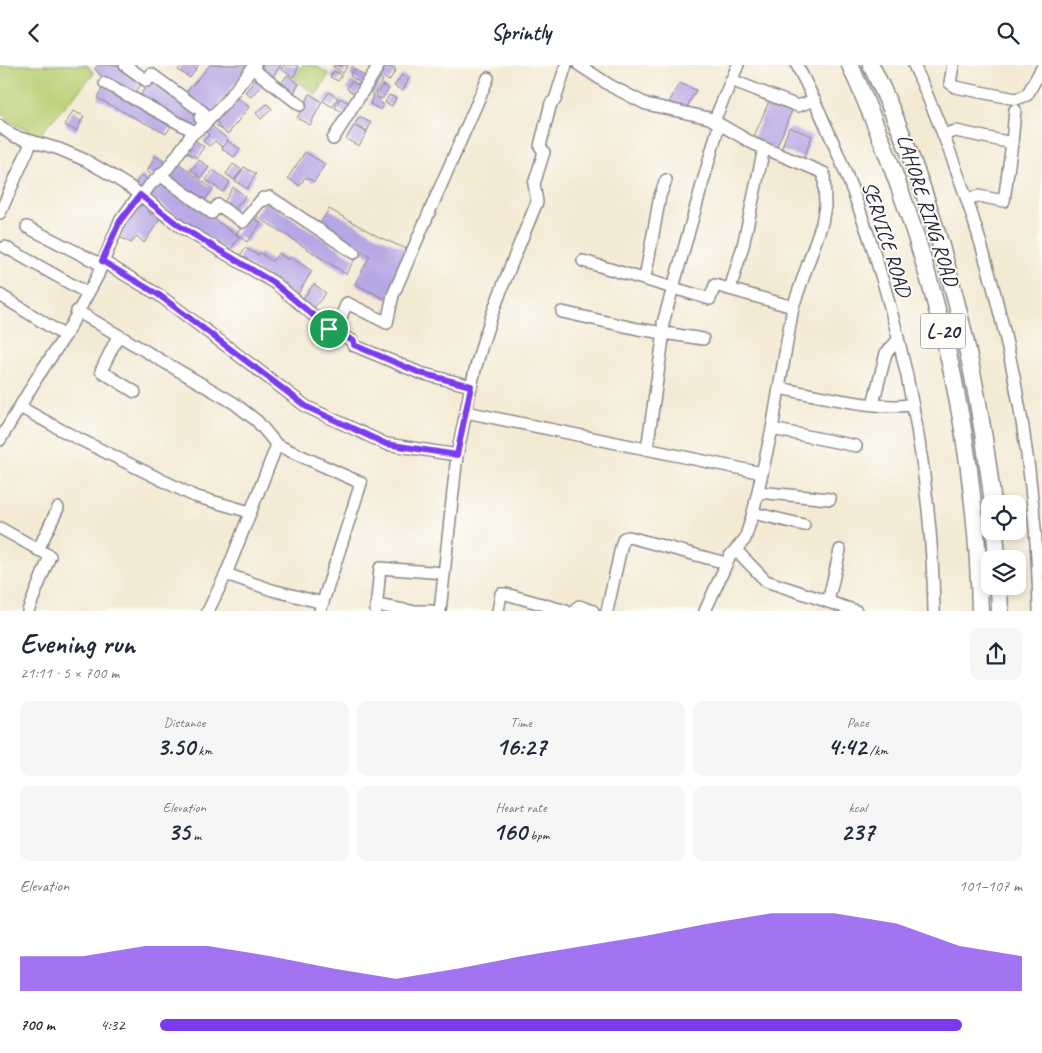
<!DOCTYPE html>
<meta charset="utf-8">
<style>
:root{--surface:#fff;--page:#f6f6f7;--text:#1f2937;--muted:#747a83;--accent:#7c3aed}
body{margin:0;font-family:Caveat,sans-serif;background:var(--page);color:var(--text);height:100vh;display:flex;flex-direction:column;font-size:19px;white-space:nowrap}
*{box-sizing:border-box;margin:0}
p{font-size:16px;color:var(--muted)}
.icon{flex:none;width:28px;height:28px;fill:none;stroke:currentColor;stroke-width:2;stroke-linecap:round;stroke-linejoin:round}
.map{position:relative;height:546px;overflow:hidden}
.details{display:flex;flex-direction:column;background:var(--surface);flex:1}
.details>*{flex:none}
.fabs{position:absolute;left:981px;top:430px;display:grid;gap:10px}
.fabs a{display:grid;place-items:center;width:45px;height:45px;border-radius:10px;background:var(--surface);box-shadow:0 2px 8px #0003;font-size:25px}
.pin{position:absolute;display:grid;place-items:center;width:42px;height:42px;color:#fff;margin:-21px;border:2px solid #fff;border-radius:50%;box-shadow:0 1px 5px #0007}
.round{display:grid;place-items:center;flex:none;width:52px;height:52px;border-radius:10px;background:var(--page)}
.head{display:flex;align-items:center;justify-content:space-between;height:85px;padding:0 20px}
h1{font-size:28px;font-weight:800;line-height:38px}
.metrics{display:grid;grid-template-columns:repeat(3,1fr);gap:8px;height:85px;padding:5px 20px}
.metrics div{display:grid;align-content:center;border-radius:10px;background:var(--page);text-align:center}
.metrics b{font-size:25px;font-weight:800}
.metrics small{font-size:14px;font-weight:400}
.metrics p{font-size:14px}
.chart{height:140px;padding:10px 20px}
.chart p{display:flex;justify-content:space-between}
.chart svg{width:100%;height:90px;margin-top:5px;fill:var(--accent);opacity:.7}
ul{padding:0 20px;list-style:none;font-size:16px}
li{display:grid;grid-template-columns:80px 60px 1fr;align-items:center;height:38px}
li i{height:12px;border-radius:6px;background:var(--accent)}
header{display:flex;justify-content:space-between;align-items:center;height:65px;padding:0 20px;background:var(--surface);font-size:22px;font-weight:800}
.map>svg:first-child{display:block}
</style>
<header><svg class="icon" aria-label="back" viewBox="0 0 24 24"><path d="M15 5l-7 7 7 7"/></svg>Sprintly<svg class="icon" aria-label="search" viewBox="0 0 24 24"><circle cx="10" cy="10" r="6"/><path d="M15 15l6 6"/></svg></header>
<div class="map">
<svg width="1042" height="546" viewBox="0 0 1042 546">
<rect width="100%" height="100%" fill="#fdfcf7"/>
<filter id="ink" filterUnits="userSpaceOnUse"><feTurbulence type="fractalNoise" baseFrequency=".02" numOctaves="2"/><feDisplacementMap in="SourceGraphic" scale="10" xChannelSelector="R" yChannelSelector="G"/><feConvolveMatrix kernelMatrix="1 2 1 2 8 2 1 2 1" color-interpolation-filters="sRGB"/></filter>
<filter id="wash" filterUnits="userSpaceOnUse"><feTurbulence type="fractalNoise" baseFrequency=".0096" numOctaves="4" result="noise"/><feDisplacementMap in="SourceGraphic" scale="20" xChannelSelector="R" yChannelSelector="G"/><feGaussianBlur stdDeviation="1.12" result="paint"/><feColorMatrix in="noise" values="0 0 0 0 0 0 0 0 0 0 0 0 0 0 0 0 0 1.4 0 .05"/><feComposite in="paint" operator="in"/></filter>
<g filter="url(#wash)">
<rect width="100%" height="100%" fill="#f4ead4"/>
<g fill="#b9cf73" stroke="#6e7857">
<path d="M0,0H87L94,9L39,70L14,59L0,48Z"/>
<path d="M302,0H314L329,9L316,30L294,13Z"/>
</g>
<g id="blocks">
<g fill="#b7a6e4">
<path d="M98,0H121L143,17L133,31L105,15L95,4Z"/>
<path d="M182,0H196L198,1L190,13L178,5Z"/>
<path d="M210,0H249L211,49L184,30Z"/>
<path d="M263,0H281L270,15L259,6Z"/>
<path d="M284,0H295L299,2L293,12L281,4Z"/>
<path d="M335,0H348L343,8L333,2Z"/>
<path d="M381,0H387L396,5L389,16L377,8Z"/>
<path d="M354,4L368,13L363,20L350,11Z"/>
<path d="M334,6L342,10L338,16L330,12Z"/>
<path d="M287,10L299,19L292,31L280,21Z"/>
<path d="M376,10L383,15L374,29L366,24Z"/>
<path d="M402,10L409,13L403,26L394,21Z"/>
<path d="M258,12L264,17L251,32L245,27Z"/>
<path d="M149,14L200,47L203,58L195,63L140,32Z"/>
<path d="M351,16L362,22L356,30L347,24Z"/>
<path d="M679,18L696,25L684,48L666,44Z"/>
<path d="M383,20L389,24L382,34L376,29Z"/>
<path d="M104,21L173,58L166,69L97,33Z"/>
<path d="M329,27L338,33L333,42L323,36Z"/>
<path d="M310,29L322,37L310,60L297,53Z"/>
<path d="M373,30L380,34L379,37L384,40L381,45L370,39Z"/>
<path d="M389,30L396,33L392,41L385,38Z"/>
<path d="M237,33L249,42L228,69L217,61L219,59L216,56Z"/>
<path d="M340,33L351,39L346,49L335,43Z"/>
<path d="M769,36L792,45L776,84L753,74Z"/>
<path d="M267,39L272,44L261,54L256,48Z"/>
<path d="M73,46L84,51L76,66L65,60Z"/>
<path d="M360,52L371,58L367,66L355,59Z"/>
<path d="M211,60L228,75L222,82L215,76L209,81L203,76L209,70L205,66Z"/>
<path d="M354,61L367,67L359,81L346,74Z"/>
<path d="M789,62L812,71L804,93L781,85Z"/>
<path d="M195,75L204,82L196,93L187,87Z"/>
<path d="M228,76L240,84L234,92L222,84Z"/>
<path d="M305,87L325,99L314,117L305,112L300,121L288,113Z"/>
<path d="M155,91L169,99L156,112L147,107Z"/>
<path d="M199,95L209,102L201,113L191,105Z"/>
<path d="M178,98L213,124L202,139L166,112Z"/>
<path d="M233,99L242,105L234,115L226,109Z"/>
<path d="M244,102L256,109L247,124L235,116Z"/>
<path d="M213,105L230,117L223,127L206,115Z"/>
<path d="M142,110L150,117L143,127L133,121Z"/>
<path d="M162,116L239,172L229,187L149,131Z"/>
<path d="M233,122L245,131L232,148L222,141Z"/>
<path d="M265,136L355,194L346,209L255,150Z"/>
<path d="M144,140L151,150L154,146L160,154L144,178L137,171L131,178L116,170L132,141Z"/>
<path d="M329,144L379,172L409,185L387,235L355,219L370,191L318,161Z"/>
<path d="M250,150L261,158L247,177L236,169Z"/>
<path d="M245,183L258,190L260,188L272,196L279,188L288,195L290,192L312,206L296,232L238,193Z"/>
<path d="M314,219L326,228L312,245L300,237Z"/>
</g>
</g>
</g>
<g filter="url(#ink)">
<use href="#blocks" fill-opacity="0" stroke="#8b8688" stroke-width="1"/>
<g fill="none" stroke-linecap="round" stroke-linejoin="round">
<defs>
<g id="minor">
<path d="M125,0L147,16L151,9L203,47L200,53L207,57"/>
<path d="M566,0L555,35L551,38L540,81L544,87L534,119L537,137C509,205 478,274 466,347L762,408"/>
<path d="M579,0L611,21L646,39L709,53L754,79L824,108L825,141L822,158L793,242L772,364L753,448L745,474L730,491L705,546"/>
<path d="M797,0C882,167 931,358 934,546"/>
<path d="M914,0C991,171 1036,358 1039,546"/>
<path d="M953,0L950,18L955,22L1016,34L1027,30L1042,3"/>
<path d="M253,4L300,40"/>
<path d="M731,15L798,41L815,35"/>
<path d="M105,18L195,67"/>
<path d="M714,56L738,0"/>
<path d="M0,61L13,71L59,84L85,95L106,107L133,124L181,162L275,218L332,266L353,276V280L420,308L471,321"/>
<path d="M945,69L956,66L1012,78L1015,45"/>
<path d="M333,74L379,0"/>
<path d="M160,110L212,148L218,140L243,157L263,133L265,135L270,132L354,188"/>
<path d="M142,131L150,120L168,103L192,69L204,60L223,40L255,0"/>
<path d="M968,134L978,131L1004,136L1012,78"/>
<path d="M0,148L32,76"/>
<path d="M27,162L100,199"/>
<path d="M5,182L87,228"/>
<path d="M102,196L159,230L307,342L386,379L457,390L466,347"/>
<path d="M583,196L710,234L715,220L793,242"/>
<path d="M645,213L660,131L666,115"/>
<path d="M730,224L743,181L764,83"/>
<path d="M0,230L65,271"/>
<path d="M77,246L234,338L257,356L277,380L361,418L320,546"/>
<path d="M562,247L638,264L703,274"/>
<path d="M329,264L341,252L347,238L387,258L393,230L488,13"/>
<path d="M118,271L101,306L135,327"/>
<path d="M779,323C809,329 886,347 912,339"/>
<path d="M873,339L886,288L898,275"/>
<path d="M20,342L65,367L194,431L250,447"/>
<path d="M772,364L856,381"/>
<path d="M0,375L38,311L65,271L97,212L120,156L140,129"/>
<path d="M647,384L664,267L663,258L719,60"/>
<path d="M758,427L830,434"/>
<path d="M753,448L804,460"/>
<path d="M0,463L50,491L28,546"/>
<path d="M38,485L58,443"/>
<path d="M736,485L766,516L856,546"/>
<path d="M226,509L272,525L323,538"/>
<path d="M828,537L840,485"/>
<path d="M376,540L410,546"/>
<path d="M208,546L226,509L277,380"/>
<path d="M376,546L380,503L444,508"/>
<path d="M414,546H432"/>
<path d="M440,546L457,390"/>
<path d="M498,546L501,529H506L566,546"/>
<path d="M575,546L579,541L593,546"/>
<path d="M607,546L622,478L624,473L629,472L726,498"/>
</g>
<g id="highway">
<path d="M850,0C928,175 976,353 980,546"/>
<path d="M871,0C938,137 975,288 993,439"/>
<path d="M995,466L997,494"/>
<path d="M999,521L1000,546"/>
</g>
</defs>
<use href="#minor" stroke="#8b8688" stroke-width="14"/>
<use href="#highway" stroke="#8b8688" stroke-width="19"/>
<use href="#minor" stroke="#fff" stroke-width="11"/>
<use href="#highway" stroke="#fff" stroke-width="16"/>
</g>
</g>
<g fill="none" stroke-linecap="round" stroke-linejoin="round" filter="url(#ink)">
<defs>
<path id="route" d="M140,130L181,162L274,218L332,266L354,276V280L420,308L471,321L457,390L386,379L307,342L159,230L102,196L120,156Z"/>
</defs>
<use href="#route" stroke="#fff" stroke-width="10"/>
<use href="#route" stroke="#7c3aed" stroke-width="6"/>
</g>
<g text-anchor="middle" stroke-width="4" stroke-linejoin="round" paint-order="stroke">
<rect fill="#fdfcf7" stroke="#646373" stroke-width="1" x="920.5" y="248.5" width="45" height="35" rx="4"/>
<g font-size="20" font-weight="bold" fill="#22223b">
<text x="943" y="273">L-20</text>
</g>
<g font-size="21" fill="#22223b" stroke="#fdfcf7">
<text transform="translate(928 145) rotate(72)" y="7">LAHORE RING ROAD</text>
<text transform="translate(887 174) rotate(72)" y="7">SERVICE ROAD</text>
</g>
</g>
</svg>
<div class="fabs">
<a><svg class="icon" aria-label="locate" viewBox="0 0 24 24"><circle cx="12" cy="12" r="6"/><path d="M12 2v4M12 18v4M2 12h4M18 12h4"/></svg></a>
<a><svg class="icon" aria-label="layers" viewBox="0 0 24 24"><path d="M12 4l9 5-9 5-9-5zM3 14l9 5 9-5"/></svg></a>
</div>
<div class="pin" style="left:329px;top:264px;background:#1e9e55"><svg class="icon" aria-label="arrive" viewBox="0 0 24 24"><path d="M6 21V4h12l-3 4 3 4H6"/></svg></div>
</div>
<section class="details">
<div class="head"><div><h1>Evening run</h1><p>21:11 · 5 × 700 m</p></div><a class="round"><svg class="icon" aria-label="share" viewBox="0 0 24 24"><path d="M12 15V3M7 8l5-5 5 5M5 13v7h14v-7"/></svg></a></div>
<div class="metrics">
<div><p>Distance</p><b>3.50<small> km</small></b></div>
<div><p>Time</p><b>16:27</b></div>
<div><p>Pace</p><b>4:42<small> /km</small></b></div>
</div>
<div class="metrics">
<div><p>Elevation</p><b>35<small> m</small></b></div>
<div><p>Heart rate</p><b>160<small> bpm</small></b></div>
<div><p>kcal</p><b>237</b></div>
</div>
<div class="chart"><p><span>Elevation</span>101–107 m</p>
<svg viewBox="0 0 160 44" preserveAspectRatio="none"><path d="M0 44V27L10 27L20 22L30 22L40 27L50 33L60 38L70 33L80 27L90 22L100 17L110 11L120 6L130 6L140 11L150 22L160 27V44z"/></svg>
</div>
<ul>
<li><b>700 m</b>4:32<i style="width:93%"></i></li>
</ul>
</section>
